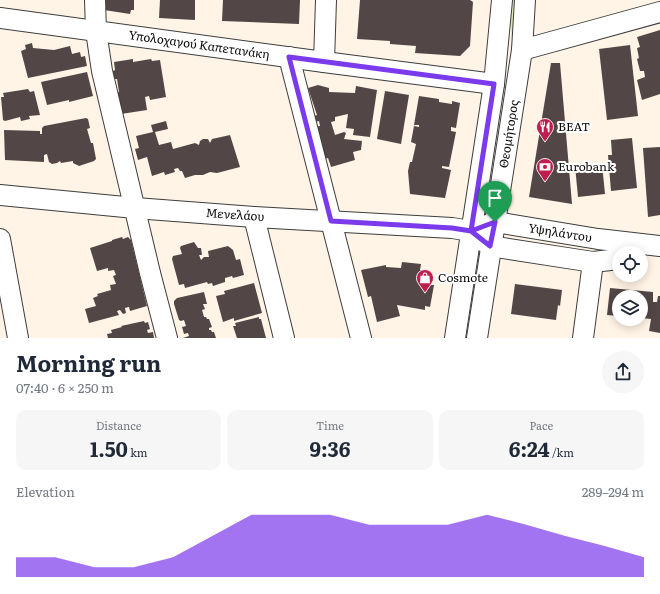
<!DOCTYPE html>
<meta charset="utf-8">
<style>
:root{--surface:#fff;--page:#f6f6f7;--text:#1f2937;--muted:#747a83;--accent:#7c3aed}
body{margin:0;font-family:Literata,serif;background:var(--page);color:var(--text);height:100vh;display:flex;flex-direction:column;font-size:15px;white-space:nowrap}
*{box-sizing:border-box;margin:0}
p{font-size:13px;color:var(--muted)}
.icon{flex:none;width:22px;height:22px;fill:none;stroke:currentColor;stroke-width:2;stroke-linecap:round;stroke-linejoin:round}
.map{position:relative;height:338px;overflow:hidden}
.panel{display:flex;flex-direction:column;background:var(--surface);flex:1}
.panel>*{flex:none}
.tools{position:absolute;left:612px;top:246px;display:grid;gap:8px}
.tools a{display:grid;place-items:center;width:36px;height:36px;border-radius:50%;background:var(--surface);box-shadow:0 2px 10px #0003;font-size:20px}
.pin{position:absolute;display:grid;place-items:center;width:34px;height:34px;color:#fff;margin:-41px -17px;border-radius:50% 50% 50% 0;rotate:-45deg;box-shadow:0 0 4px #0007}
.pin .icon{rotate:45deg}
.round{display:grid;place-items:center;flex:none;width:42px;height:42px;border-radius:21px;background:var(--page)}
.overview{display:flex;align-items:center;justify-content:space-between;height:68px;padding:0 16px}
h1{font-size:22px;font-weight:700;line-height:30px}
.stats{display:grid;grid-template-columns:repeat(3,1fr);gap:6px;height:68px;padding:4px 16px}
.stats div{display:grid;align-content:center;border-radius:10px;background:var(--page);text-align:center}
.stats b{font-size:20px;font-weight:700}
.stats small{font-size:11px;font-weight:400}
.stats p{font-size:11px}
.chart{height:112px;padding:8px 16px}
.chart p{display:flex;justify-content:space-between}
.chart svg{width:100%;height:72px;margin-top:4px;fill:var(--accent);opacity:.7}
.map>svg:first-child{display:block}
</style>
<div class="map">
<svg width="660" height="338" viewBox="0 0 660 338">
<rect width="100%" height="100%" fill="#fff4e6"/>
<path fill="#dceaaf" d="M510,0H518L517,32L510,63L512,40L509,6Z"/>
<g fill="#524746">
<path d="M103,0H134V10H131L130,14L104,10Z"/>
<path d="M160,0H195V20L159,18Z"/>
<path d="M223,0H300L299,24L222,21Z"/>
<path d="M360,0H470L473,2L470,46L460,56L415,53L416,46L390,44V41L357,39Z"/>
<path d="M660,30V94L642,100L637,80L645,77L644,71H640L637,59L639,58L637,48L640,47L637,37Z"/>
<path d="M32,43L33,48L54,50L70,46L72,54L80,52L81,57L85,56L87,66L28,78L21,51L26,49L25,45Z"/>
<path d="M630,45L638,116L607,120L599,49Z"/>
<path d="M133,59V62L151,59L152,61L160,60L166,97L150,100L149,96L145,97L147,110L121,114L115,93L119,92L117,79H114L113,71L115,70L114,62Z"/>
<path d="M551,63H560L572,204L529,197Z"/>
<path d="M87,72L93,96L69,102V100L47,105L41,82Z"/>
<path d="M318,85L329,88V92L355,93L356,86L377,90L370,137L353,135L354,129L346,128L348,114L335,117V121L331,122L335,135L344,132L346,133L344,139L362,141L361,150L353,152L355,160L331,167L328,158L321,160L315,127L320,126L319,121L315,122L314,116L317,115L308,88Z"/>
<path d="M28,89L30,92L34,91L40,115L29,116L30,119L21,121L20,117L5,121L3,120L1,97H4L3,93Z"/>
<path d="M385,91L409,95L401,144L377,139Z"/>
<path d="M419,96L439,99V102L452,104V101L460,103L456,128L451,127V131L456,132L449,167L442,166V168L451,170L445,198L410,194L408,171L410,162H412L416,144L411,142L414,126L419,127V125H414Z"/>
<path d="M86,118L88,119L90,128L87,129L91,143H93L96,159L94,161L79,166L73,163V161L61,163L60,161L57,163L52,164L49,162L47,154L44,155V162L5,160L4,130L40,131V134H42V128L44,126Z"/>
<path d="M166,121L168,129L155,132L159,145L171,142L173,149L195,143L199,145L200,141L203,139H208L210,143L212,139L230,135L240,167L217,173L210,172L203,175H195L185,178L182,171H180L178,168L174,169L175,172L165,175L164,172L152,176L147,157L138,160L135,149L139,148L136,136L153,132L151,125Z"/>
<path d="M632,138L637,188L611,191L608,155H612L611,140Z"/>
<path d="M660,147V215L648,217L643,148Z"/>
<path d="M602,164L605,194L578,197L575,166Z"/>
<path d="M122,237L123,239L128,237L131,240L147,306L130,311L129,307L125,308L126,313L123,314L120,310L117,311L119,315L89,323L85,309L96,306L93,298L98,296L97,294L111,290L110,285L116,284L113,276L116,275L114,270L108,271V268L97,271L90,248L112,241V240Z"/>
<path d="M194,242L198,248H201L202,255H199L201,260L204,257H209L208,251L228,246L233,250L236,260L240,259L244,275L233,278L232,276L225,278V282L213,286L212,283L208,284L207,282L185,288L184,284L179,285L172,259L173,256L182,254L180,248L181,246Z"/>
<path d="M402,262L421,264L420,270L431,271L429,285H434L430,307L425,306V310L397,305L400,316L377,322L371,296L368,297L361,270L386,265V267L401,268Z"/>
<path d="M254,283L262,313L234,321V318L223,322L216,296L225,294L224,291Z"/>
<path d="M515,284L562,290L560,306L558,305L556,320L511,314Z"/>
<path d="M610,288L653,292V302H657L658,296H660V333L649,331L651,319L641,318V297H619V316L607,315Z"/>
<path d="M204,292L207,304H203L205,309L202,310L204,317H206L207,319H209L212,327L209,328V330H211L212,332H214L216,338H183L189,336L188,333L184,334L182,327L186,326L184,320L181,321L179,320L174,304V301L177,298Z"/>
<path d="M259,317V319H261L266,338H237L233,326H236L235,323Z"/>
<path d="M144,321L145,323L148,322L150,329L147,330L148,333L153,332L154,338H108L107,334L112,333L111,330L122,327L121,326Z"/>
</g>
<g fill="none" stroke-linecap="round" stroke-linejoin="round">
<defs>
<g id="minor">
<path d="M95,0L96,31L102,71L150,273L167,338"/>
<path d="M0,18L324,62L494,84"/>
<path d="M522,50L660,12"/>
<path d="M289,57L361,338"/>
<path d="M324,62L326,0"/>
<path d="M0,195L135,208L254,217L452,228L471,231L495,222L598,239L660,246"/>
<path d="M254,217L284,338"/>
<path d="M0,239L18,338"/>
<path d="M481,239L490,246L593,262L619,259"/>
<path d="M455,338L494,84L502,0"/>
<path d="M477,338L522,50L525,0"/>
<path d="M583,338L593,262"/>
</g>
</defs>
<use href="#minor" stroke="#3d3d3d" stroke-width="22"/>
<use href="#minor" stroke="#fff" stroke-width="20"/>
</g>
<g fill="none" stroke-linecap="round" stroke-linejoin="round">
<defs>
<path id="route" d="M495,222L471,231L452,228L331,221L289,57L494,84L471,231L490,246L495,222"/>
</defs>
<use href="#route" stroke="#fff" stroke-width="8"/>
<use href="#route" stroke="#7c3aed" stroke-width="5"/>
</g>
<defs>
<symbol id="restaurant-pin" viewBox="-11 -11 22 30"><path d="M0 17L-7.5 6A9.5 9.5 0 1 1 7.5 6Z" fill="#be1e4d" stroke="#fff"/><path d="M-5-6h1v4h1v-4h1v4h1v-4h1v5L-1.5 .5V6h-2V.5L-5-1ZM5-6V6H3V1.5H1.5Q1.5-4 5-6Z" fill="#fff"/></symbol>
<symbol id="bank-pin" viewBox="-11 -11 22 30"><path d="M0 17L-7.5 6A9.5 9.5 0 1 1 7.5 6Z" fill="#be1e4d" stroke="#fff"/><path d="M-6-4H6V4H-6ZM0-2.3a2.3 2.3 0 1 0 0 4.6a2.3 2.3 0 1 0 0-4.6Z" fill="#fff"/></symbol>
<symbol id="shop-pin" viewBox="-11 -11 22 30"><path d="M0 17L-7.5 6A9.5 9.5 0 1 1 7.5 6Z" fill="#be1e4d" stroke="#fff"/><path d="M-5-2.5h2.3a2.7 3.5 0 0 1 5.4 0H5L5.5 6h-11ZM-1.5-2.5h3a1.5 2.3 0 0 0-3 0Z" fill="#fff"/></symbol>
</defs>
<g fill-rule="evenodd">
<use href="#restaurant-pin" x="535" y="117" width="20" height="27"/>
<use href="#bank-pin" x="535" y="157" width="20" height="27"/>
<use href="#shop-pin" x="415" y="268" width="20" height="27"/>
</g>
<g text-anchor="middle" stroke-width="4" stroke-linejoin="round" paint-order="stroke">
<g font-size="12" fill="#0a0a0a" stroke="#fff">
<text transform="translate(199 45) rotate(8)" y="4">Υπολοχαγού Καπετανάκη</text>
<text transform="translate(509 134) rotate(-81)" y="4">Θεομήτορος</text>
<text transform="translate(235 215) rotate(4)" y="4">Μενελάου</text>
<text transform="translate(560 233) rotate(9)" y="4">Υψηλάντου</text>
</g>
<g font-size="12" fill="#0a0a0a" stroke="#fff" text-anchor="start">
<text x="558" y="131">ΒΕΑΤ</text>
<text x="558" y="171">Eurobank</text>
<text x="438" y="282">Cosmote</text>
</g>
</g>
</svg>
<div class="tools">
<a><svg class="icon" aria-label="locate" viewBox="0 0 24 24"><circle cx="12" cy="12" r="6"/><path d="M12 2v4M12 18v4M2 12h4M18 12h4"/></svg></a>
<a><svg class="icon" aria-label="layers" viewBox="0 0 24 24"><path d="M12 4l9 5-9 5-9-5zM3 14l9 5 9-5"/></svg></a>
</div>
<div class="pin" style="left:495px;top:222px;background:#1e9e55"><svg class="icon" aria-label="arrive" viewBox="0 0 24 24"><path d="M6 21V4h12l-3 4 3 4H6"/></svg></div>
</div>
<section class="panel">
<div class="overview"><div><h1>Morning run</h1><p>07:40 · 6 × 250 m</p></div><a class="round"><svg class="icon" aria-label="share" viewBox="0 0 24 24"><path d="M12 15V3M7 8l5-5 5 5M5 13v7h14v-7"/></svg></a></div>
<div class="stats">
<div><p>Distance</p><b>1.50<small> km</small></b></div>
<div><p>Time</p><b>9:36</b></div>
<div><p>Pace</p><b>6:24<small> /km</small></b></div>
</div>
<div class="chart"><p><span>Elevation</span>289–294 m</p>
<svg viewBox="0 0 160 44" preserveAspectRatio="none"><path d="M0 44V32L10 32L20 38L30 38L40 32L50 19L60 6L70 6L80 6L90 12L100 12L110 12L120 6L130 12L140 19L150 25L160 32V44z"/></svg>
</div>
</section>
